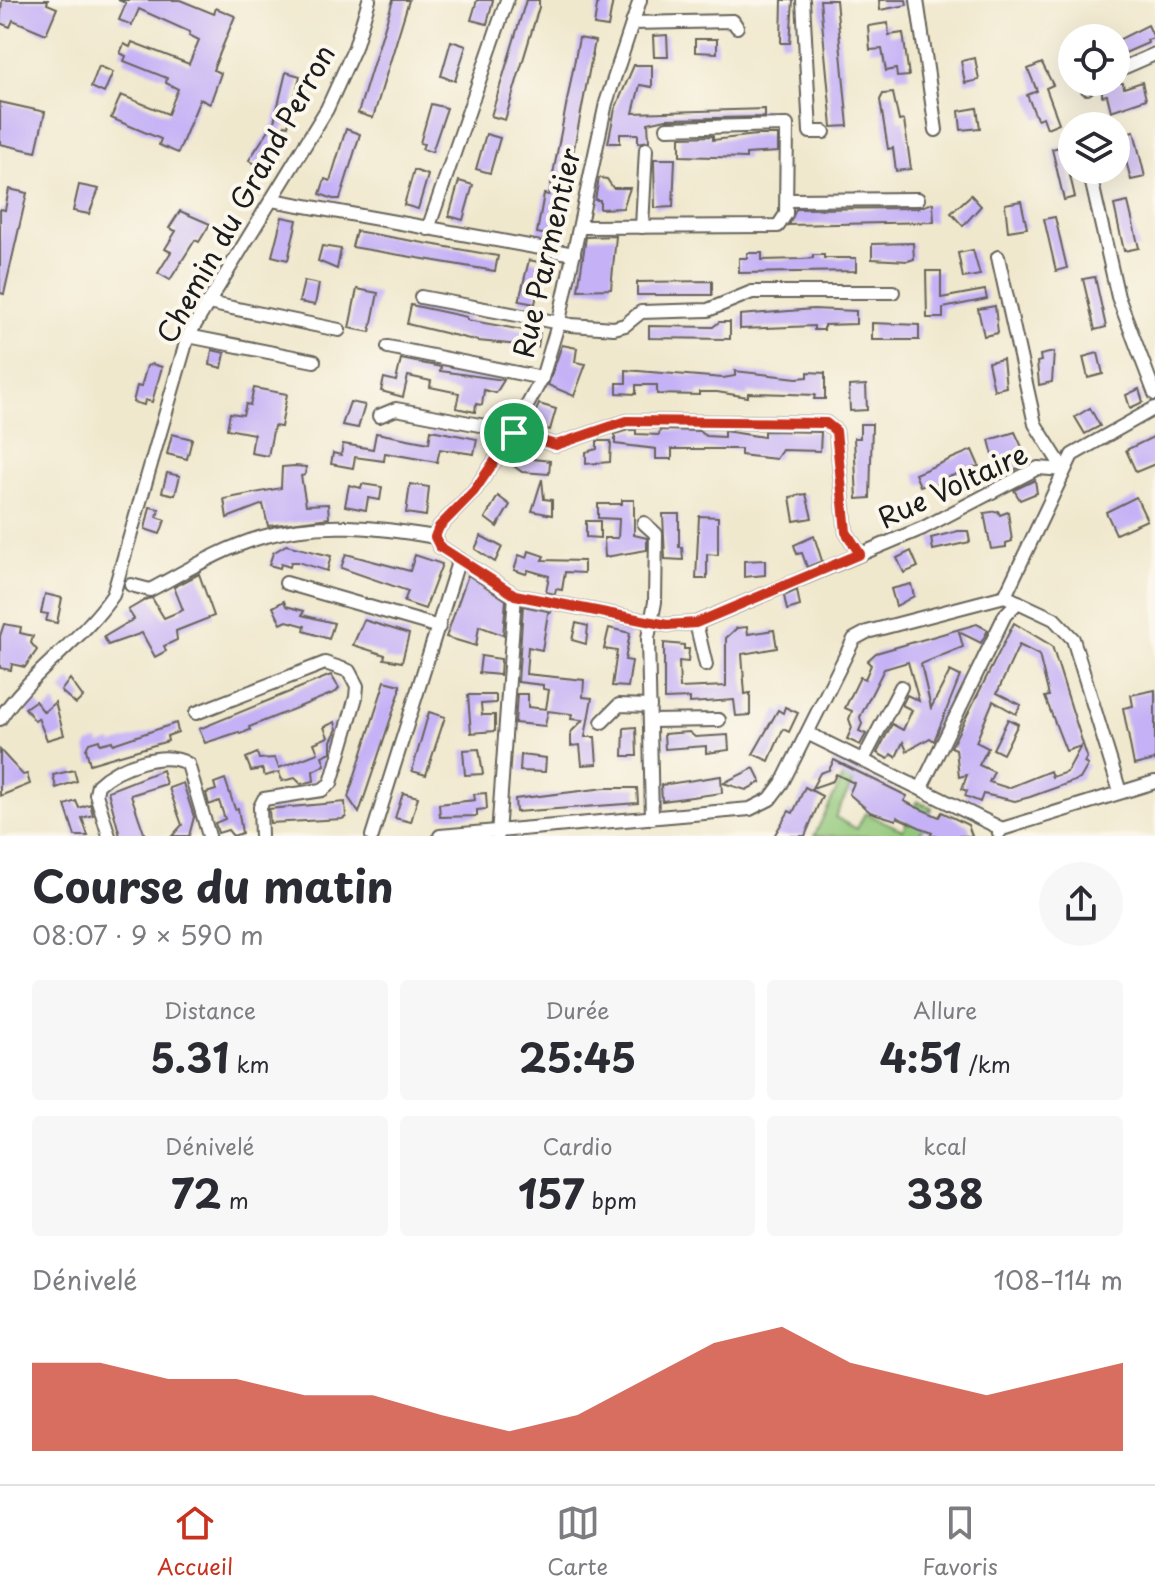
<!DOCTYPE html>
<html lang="fr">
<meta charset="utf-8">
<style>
:root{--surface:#fff;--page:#f7f7f7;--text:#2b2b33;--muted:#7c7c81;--line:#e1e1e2;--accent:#c8321e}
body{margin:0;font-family:"Playpen Sans",sans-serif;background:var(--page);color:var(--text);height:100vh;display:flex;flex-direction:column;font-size:30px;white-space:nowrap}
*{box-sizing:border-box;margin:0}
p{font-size:26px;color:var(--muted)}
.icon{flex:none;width:44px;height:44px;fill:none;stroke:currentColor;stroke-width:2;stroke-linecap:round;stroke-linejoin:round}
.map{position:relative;height:836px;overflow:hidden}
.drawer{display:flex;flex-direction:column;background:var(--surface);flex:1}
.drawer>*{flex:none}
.buttons{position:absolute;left:1058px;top:24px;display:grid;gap:16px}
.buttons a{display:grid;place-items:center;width:72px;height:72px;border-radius:50%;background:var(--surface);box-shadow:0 8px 32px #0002;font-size:40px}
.pin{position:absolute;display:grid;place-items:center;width:68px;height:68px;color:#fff;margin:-34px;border:4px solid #fff;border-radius:50%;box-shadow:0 2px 8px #0007}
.round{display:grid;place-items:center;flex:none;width:84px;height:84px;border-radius:42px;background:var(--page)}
.head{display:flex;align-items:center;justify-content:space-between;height:136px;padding:0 32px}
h1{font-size:44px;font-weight:700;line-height:60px}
.figures{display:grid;grid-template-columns:repeat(3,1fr);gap:12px;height:136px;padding:8px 32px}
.figures div{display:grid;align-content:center;border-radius:8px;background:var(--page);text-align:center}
.figures b{font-size:40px;font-weight:700}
.figures small{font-size:22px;font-weight:400}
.figures p{font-size:22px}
.chart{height:224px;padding:16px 32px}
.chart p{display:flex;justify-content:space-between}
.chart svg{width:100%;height:144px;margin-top:8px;fill:var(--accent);opacity:.7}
.tab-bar{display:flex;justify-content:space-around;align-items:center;height:112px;border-top:2px solid var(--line);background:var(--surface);font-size:22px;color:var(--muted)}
.tab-bar a{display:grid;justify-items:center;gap:4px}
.tab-bar .on{color:var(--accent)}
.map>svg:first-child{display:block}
</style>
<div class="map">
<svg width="1155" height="836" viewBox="0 0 1155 836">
<rect width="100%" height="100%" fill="#fbf7ec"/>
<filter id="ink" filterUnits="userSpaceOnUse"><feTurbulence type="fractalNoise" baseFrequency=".0125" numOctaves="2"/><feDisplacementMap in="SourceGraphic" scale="16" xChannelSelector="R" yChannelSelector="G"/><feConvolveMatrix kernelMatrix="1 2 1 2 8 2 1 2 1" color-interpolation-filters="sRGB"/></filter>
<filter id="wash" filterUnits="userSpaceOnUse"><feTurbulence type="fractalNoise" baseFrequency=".006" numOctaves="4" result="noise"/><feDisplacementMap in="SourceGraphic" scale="32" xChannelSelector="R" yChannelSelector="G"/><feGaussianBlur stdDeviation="1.8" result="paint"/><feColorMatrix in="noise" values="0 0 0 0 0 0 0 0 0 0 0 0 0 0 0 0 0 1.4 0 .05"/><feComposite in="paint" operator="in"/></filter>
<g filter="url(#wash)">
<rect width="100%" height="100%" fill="#f0e8cd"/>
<path fill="#91c779" stroke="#56724a" stroke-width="2" d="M848,767L858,772L835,817L857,829L865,813L903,830L917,801L932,808L919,836H814Z"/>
<g id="blocks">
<g fill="#c5b1f6" fill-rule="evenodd">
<path d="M2,0H48L47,4L57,8L46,34L13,20L10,27L0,23Z"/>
<path d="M118,0H180L214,14L216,8L235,16L213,70L221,73L210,104L200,99L178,153L159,145L161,139L111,118L121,95L168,114L178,89L166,83L167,78L124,61L126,56L120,53L124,44L130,47L132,42L189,64L199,40L189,35L190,32L139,9L132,25L119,20L126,3Z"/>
<path d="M393,0H409L373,118L358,113Z"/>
<path d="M477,0H493L487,24L471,20Z"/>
<path d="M526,0H539V7L505,120L491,116Z"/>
<path d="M598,0H613L608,27L594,25Z"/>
<path d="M782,0H793L790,43H781Z"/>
<path d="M820,0H836L848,126L832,127Z"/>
<path d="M879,0H906L907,5L880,10Z"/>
<path d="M888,23L889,35L903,33L909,76L897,77L896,69L886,71L882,49L870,50L868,26Z"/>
<path d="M1148,25L1154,38L1147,40L1148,43L1116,57V41Z"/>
<path d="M667,35L668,57H654L653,36Z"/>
<path d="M579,38L595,41L567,184L563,183L553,236L537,233L544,194L549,195Z"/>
<path d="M695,39H717V53L695,52Z"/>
<path d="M451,41L466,46L455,81L441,76Z"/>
<path d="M975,58L979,80L965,83L961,61Z"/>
<path d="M1042,63L1053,85L1046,88L1059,123L1047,128L1043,117L1037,119L1027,95L1037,91L1028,69Z"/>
<path d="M634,65H652V87L640,85L633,113L765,109V117L666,119L648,123L649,141L638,143V134H620V143H608L615,109Z"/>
<path d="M99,66L113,72L104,93L91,87Z"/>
<path d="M286,72L300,76L288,126L285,125L258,166L249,160L274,122Z"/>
<path d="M1102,82L1123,83L1124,88L1142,82L1146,99L1111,111L1107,95L1102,96Z"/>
<path d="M893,93L899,121L904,120L911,169L896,171L893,148L888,149L880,100L883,94Z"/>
<path d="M0,102L45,112L36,152L0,144Z"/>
<path d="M431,104L447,108L432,152L422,149L424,144L420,143Z"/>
<path d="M977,108L980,128L961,130L959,111Z"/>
<path d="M346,129L360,134L340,199H333L320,194L325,179L330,181Z"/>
<path d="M1134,131L1145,177L1131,180L1119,134Z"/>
<path d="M486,134L500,138L490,173L476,169Z"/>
<path d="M757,135H778V152L746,154V158L680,156V137L713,136V140Z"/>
<path d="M1063,146L1075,197L1064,200L1052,149Z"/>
<path d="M654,159H675L673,207L655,208Z"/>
<path d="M414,170L428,175L418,209L404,205Z"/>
<path d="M599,178L607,179L613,188H630L623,208L600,209V200H595Z"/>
<path d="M459,181L473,185L463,220L449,216Z"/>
<path d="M79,185L99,189L89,214L73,211Z"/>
<path d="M9,189L27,193L4,294L0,293V209L5,210Z"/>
<path d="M971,195L981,206L963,226L951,213Z"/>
<path d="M1021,201L1027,228L1008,231L1005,204Z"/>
<path d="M1128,202L1139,248L1124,251L1114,205Z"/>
<path d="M933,203L934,222L789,225L796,209L918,208Z"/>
<path d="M180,211L210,224L199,242L195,240L170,280L158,273L171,252L165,249L176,231L169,228Z"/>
<path d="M282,217L297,220L288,260L272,256Z"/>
<path d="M1055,217L1067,268L1056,271L1044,219Z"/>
<path d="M356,231L498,256L495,271L352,247Z"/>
<path d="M616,236L611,289L578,290L586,237Z"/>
<path d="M913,243L914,259L908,261L872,259V244Z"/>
<path d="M322,246L341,249L337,269L318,261Z"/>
<path d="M973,250L980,275L963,278L958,253Z"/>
<path d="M747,253H762V260L803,259L813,258V255H824V258H856V271L739,273V258H747Z"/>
<path d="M529,260L543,263L535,304L519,301Z"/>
<path d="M926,271H941V298L985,290L987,299L943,308V318H927Z"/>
<path d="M1095,277L1106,327L1095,330L1083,279Z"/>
<path d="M304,281L319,284L315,305L299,302Z"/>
<path d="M712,281V295H637V282Z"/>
<path d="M357,289L378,293L370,332L349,328Z"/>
<path d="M411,305L467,317V320L540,333L538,347L478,341L407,324Z"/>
<path d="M995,306L998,333L984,336L978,309Z"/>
<path d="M813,309L856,311V324L824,325V330H814V326L740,329V315Z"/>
<path d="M719,322H730V339L649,338V326L713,327Z"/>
<path d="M872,323L919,325V340H872Z"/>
<path d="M562,345L577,348L575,362L586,364L574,396L548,385Z"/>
<path d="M212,350L225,353L222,368L210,365Z"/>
<path d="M1054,352L1052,382L1039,385L1037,362L1041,361L1040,355Z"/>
<path d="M1098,353L1103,374L1088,378L1083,357Z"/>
<path d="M401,359L441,367L440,371L504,380L496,393L484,390L482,405L476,404L475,412L456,408L459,393L430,387L431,381L408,376L403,397L381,391L384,378L396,381Z"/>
<path d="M1003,359L1006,387L994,390L988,362Z"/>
<path d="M152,364L162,367L152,402L145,400L144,405L133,402L137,386L141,387L147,366Z"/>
<path d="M626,370L723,378L735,376V371L797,378L808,377V372L825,373V399H814L815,395L789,394L748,393V397L717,392H699V395L657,394V385H636V394L617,393V383H626Z"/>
<path d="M866,385L867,410L850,411L849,386Z"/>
<path d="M254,388L287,394L281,427L274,426L268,456L251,453L254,434L227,429L230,413L243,415L246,404L250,405Z"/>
<path d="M1139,389L1143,402L1130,408L1126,395Z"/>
<path d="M350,402L365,405L358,428L342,425Z"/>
<path d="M539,404L556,409L550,430L530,424Z"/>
<path d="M1090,408L1100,426L1085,434L1075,417Z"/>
<path d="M860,424H872L870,498L857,499L854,438H860Z"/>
<path d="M431,430L477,439L474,454L440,449L437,462L385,453L384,461L355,457L353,468L331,464L333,453L341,455L343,444L373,449L376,433L429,443Z"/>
<path d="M628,430H636V434L659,435L660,430L699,431L706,436L724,437V431L764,437V431L821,432L820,451L782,450L776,459L741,455V449H672V459H656V449L615,444V434Z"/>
<path d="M1015,432L1029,462L999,478L989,440Z"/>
<path d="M172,434L192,439L187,459L167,454Z"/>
<path d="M1155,436V464L1136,472L1126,450Z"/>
<path d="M597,441H611L610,462L586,464V452L597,449Z"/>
<path d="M972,450L979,466L940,480L941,483L928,488L926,484L920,486L915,474Z"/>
<path d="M520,451L533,459L550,461L549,474L522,472L511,464Z"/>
<path d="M295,466L306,467L305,475L301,476L306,505L328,504L329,518L268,526L263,504L227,518L224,499L281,488L282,467Z"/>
<path d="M167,473L180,476L175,495L162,492Z"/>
<path d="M542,479L544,499L552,500V515L532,511Z"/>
<path d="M1035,480L1037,493L1020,500L1014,490Z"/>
<path d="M362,484L382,487L380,500L368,498L366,510L345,506L349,485L361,488Z"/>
<path d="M410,484L429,487L426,516L406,513Z"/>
<path d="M806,494L812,518L794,521L790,497Z"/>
<path d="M498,496L510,505L497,527L485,518Z"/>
<path d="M1136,497L1147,520L1116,534L1106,512Z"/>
<path d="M622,500H634V535L647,538V550L605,557L604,538H618L619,519L598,518V504H622Z"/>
<path d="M150,507L159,509L157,517L165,520L160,534L145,529Z"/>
<path d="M998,511L1000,515L1008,512L1012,541L1006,543V547L991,549L984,513Z"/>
<path d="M663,514H679V547H682L683,560L665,559Z"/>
<path d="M699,516L718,517V555L707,554V579H696Z"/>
<path d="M586,521H600V538L586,537Z"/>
<path d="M958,531H968L970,542L933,550L931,538Z"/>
<path d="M481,536L502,547L495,562L475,549Z"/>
<path d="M814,536L822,561L807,567L802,553L797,554L794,545Z"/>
<path d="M286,545L331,556L327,571L298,562H291L290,567L281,564L280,568L269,565L273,553Z"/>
<path d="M529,551L544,556L542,560L584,561V573L565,572L562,590L556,589L555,594L546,592L549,576L528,570L526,574L514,570L519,555L527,558Z"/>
<path d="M911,551L918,567L904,573L897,558Z"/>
<path d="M346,554L410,571L415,555L442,564L425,609L404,602L408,591L341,568Z"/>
<path d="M765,560V575L744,577V561Z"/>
<path d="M199,574L214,616L176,631L177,640L164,646L166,651L155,657L142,633L108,645L104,637L134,619L128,610L147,599L152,598L164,618L183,610L174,587Z"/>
<path d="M468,575L506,600L503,635L479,626L476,646L446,637Z"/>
<path d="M911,584L914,596L896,606L891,589Z"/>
<path d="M797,590L800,606L787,610L784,596Z"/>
<path d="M45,594L62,598L57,623L46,621L48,614L41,613Z"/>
<path d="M284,601L286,606L304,611L302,615L334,623L329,639L304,631L305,626L287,621L281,624L273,607Z"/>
<path d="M523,606L552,612L548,613L542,650L528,647L526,674L584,680L583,697L592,698L585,737H595L597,764L582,765L580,745L571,746V732L583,720L571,719L572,714L548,711L545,726L515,723L517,694H528V707L546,709L549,690L543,689V685L518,682Z"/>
<path d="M364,620L409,634L402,662L384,659L385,655L353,645Z"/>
<path d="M576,623L588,626L586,644L572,640Z"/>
<path d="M1014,623L1052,646L1087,757L1084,763L1088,765L1080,779L1030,797L1015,801L983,794L980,802L965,796L967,791L962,789L967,775L959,777L956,749L951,747ZM1019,645L1039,655L1049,696L1045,697L1066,751L1081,746L1067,772L1052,777L1050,771L1008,788L989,782L994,772L979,765L988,748L976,742L993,701L1016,714L1021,705L997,693Z"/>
<path d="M4,624L21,627L20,633L33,636L31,643L37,650L25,667L12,664L11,670L0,668V636Z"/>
<path d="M977,624L988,630L981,643L959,632L963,647L921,664L931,708L950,671L960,676L934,741L930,738L907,751L903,742L896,757L891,754L888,759L877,753L892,724L903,730L912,710L902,705L907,695L919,701L908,662L884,669L860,717L862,724L859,731L866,734L860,745L847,739L852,728L849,719L852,711L845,708L860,677L865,679L871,665L867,661L876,653Z"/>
<path d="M747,627L748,634L774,630L777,648L742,654L745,694L750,693V715L736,716L734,700L690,703V698L664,699V643L684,645V649H689L688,662L679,661L680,688L726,686V638L737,628Z"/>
<path d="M609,628L630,633L625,660L632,661L628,687L612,686L617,651L604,649Z"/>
<path d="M481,656L501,659L500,675L479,673Z"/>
<path d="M331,675L339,688L336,692L249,727L250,730L240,734L239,732L205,743L199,729Z"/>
<path d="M70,679L83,697L76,704L61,691Z"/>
<path d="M385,681L400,685V691L359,813L348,797Z"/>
<path d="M1155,690V760L1134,765L1123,708L1133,706L1131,695Z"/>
<path d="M468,695H496V703L481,704L482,715H495V731L471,733Z"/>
<path d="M35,701L44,712L55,702L64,735L47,740L38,718L35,721L25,708Z"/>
<path d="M785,707L798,713L789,732L783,729L769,761L753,754L778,710L783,713Z"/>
<path d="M429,712L445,717L426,775L412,771Z"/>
<path d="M1008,719L1018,724L1003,754L993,749Z"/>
<path d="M335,722L337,729L331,741V752L322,756L325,765L313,771L314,781L301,784L295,778L282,781L279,772L265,776L262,769L251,771L246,758L257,753L259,759L275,758L279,768L318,753L314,743L328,737L324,727Z"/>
<path d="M176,723L178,732L167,736L168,741L90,764L86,749L89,743L99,740L100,744L112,741L113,744Z"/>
<path d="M636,727L637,756H623L624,728Z"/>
<path d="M689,732L695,737L728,735L729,750L706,753V746L665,749L664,734Z"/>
<path d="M479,749L483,774L465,775L463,750Z"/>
<path d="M0,750L23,775L27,774L30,784L0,796Z"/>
<path d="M521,755L546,758L545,772L520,771Z"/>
<path d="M834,760L907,796L904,801L914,806L939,817L942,812L968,825L972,836H930L932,833L897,817L896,820L870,812L849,794L854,783L836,774L833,781L812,788L820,773L829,770Z"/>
<path d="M754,768L761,782L746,790L723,783Z"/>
<path d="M74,770L77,781L56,788L53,775Z"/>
<path d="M162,770L166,784L131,795L145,836H120L108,791Z"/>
<path d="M721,776L722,793L662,801L661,785Z"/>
<path d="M225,779L235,809L238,808L242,833L233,836L228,830L218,833L215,823L225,819L219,801L209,805L206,793L216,790L214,783Z"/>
<path d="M183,783L194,817L189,836H172L182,825L169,788Z"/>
<path d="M805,787L822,796L805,836H774L789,811L793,813Z"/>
<path d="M605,788H637L638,803L516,812L515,799Z"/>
<path d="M403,793L418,797L411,822L395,818Z"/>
<path d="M486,793L487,809L477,810V816L440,817L439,804L475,800L474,794Z"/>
<path d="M76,801L79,808L90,804L93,815L82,818L88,836H75L65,805Z"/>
<path d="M345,802L346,817L342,819L270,823L269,809Z"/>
</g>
</g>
</g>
<g filter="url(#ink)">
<use href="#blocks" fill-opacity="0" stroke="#66635a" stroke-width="2"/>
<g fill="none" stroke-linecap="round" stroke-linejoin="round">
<defs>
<g id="minor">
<path d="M803,0L810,132H824"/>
<path d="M917,0L936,130"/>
<path d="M632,23L733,21L737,27"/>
<path d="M1116,71L1155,54"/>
<path d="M1087,88L1093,82"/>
<path d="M1089,170L1118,297L1155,394"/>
<path d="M272,200L574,254"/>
<path d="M787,200L918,199"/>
<path d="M580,227L778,226L786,214L787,125L667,128"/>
<path d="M642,227L646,149"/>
<path d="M428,229L507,0"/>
<path d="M998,257L1035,424L1064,470"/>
<path d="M421,297L571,325L614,328L625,325L641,312L708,310L752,292H893"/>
<path d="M208,303L339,330"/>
<path d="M188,336L314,361"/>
<path d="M388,347L542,378"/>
<path d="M379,416L396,409L485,426L507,443"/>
<path d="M514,433L556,445L627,421L826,423L836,431L846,532L860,554"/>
<path d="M644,523L656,534L655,602L648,638L652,818"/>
<path d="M435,537L439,527L474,491L507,443L542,378L559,321L606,103L640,0"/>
<path d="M286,583L439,627"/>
<path d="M131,585L150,590C186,571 223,548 262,537C320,520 377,527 435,537L440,547L515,595L667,625L696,623L923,528L1038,468L1064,470"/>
<path d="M1005,596L1072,455L1155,408"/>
<path d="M1005,596L1054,619L1073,639L1120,792"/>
<path d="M696,623L706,665"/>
<path d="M196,713L325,663L349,671L357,686L356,697L331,783L322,790L264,799L260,807L261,836"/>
<path d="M0,719C29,673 81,642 113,595L188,336L327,109L355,47L369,0"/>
<path d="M650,721L719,720"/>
<path d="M602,722L619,705L650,706"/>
<path d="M809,734L1002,829"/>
<path d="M863,760L901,687"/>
<path d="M921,788L1005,615L1018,602"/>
<path d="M999,833L1002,829L1155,782"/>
<path d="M498,835L515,595"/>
<path d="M109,836L96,794L98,785C117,767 164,749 188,764L209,836"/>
<path d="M372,836L459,559"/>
<path d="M440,836L750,809L770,799L782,783L854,639L867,632L1005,596"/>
</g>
</defs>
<use href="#minor" stroke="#66635a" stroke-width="16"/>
<use href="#minor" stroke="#fff" stroke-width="12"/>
</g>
</g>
<g fill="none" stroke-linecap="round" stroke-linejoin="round" filter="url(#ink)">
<defs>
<path id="route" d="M627,421L826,423L836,431L846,532L860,554L696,623L667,625L515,595L440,547L435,537L439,527L474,491L514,433L556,445Z"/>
</defs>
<use href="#route" stroke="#fff" stroke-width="16"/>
<use href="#route" stroke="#c8321e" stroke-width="10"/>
</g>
<g text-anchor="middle" stroke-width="8" stroke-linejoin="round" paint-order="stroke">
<g font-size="28" fill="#1c1c1c" stroke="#fbf7ec">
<text transform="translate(246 194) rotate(-61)" y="10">Chemin du Grand Perron</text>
<text transform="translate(547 253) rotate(-77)" y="10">Rue Parmentier</text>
<text transform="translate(953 486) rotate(-25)" y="10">Rue Voltaire</text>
</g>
</g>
</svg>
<div class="buttons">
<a><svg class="icon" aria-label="locate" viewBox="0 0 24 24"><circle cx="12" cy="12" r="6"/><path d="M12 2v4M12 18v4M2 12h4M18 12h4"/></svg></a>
<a><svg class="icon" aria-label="layers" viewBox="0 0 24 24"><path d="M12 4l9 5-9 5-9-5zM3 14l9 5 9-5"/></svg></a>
</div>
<div class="pin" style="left:514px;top:433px;background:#1e9e55"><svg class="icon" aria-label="arrive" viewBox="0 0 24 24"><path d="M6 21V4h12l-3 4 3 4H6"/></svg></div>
</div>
<section class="drawer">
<div class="head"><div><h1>Course du matin</h1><p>08:07 · 9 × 590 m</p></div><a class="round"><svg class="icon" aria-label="share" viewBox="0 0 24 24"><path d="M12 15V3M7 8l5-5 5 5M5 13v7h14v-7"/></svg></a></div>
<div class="figures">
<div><p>Distance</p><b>5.31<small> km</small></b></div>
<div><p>Durée</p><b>25:45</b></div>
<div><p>Allure</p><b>4:51<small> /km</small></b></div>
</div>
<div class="figures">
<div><p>Dénivelé</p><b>72<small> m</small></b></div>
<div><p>Cardio</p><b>157<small> bpm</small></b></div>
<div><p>kcal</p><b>338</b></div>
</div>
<div class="chart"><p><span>Dénivelé</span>108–114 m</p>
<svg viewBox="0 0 160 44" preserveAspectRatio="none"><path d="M0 44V17L10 17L20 22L30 22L40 27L50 27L60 33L70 38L80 33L90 22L100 11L110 6L120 17L130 22L140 27L150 22L160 17V44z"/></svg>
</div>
</section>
<nav class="tab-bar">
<a class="on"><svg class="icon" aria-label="home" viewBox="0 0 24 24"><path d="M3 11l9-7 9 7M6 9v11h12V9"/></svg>Accueil</a>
<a><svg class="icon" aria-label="map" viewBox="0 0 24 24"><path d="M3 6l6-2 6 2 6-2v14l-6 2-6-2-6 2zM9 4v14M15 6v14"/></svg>Carte</a>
<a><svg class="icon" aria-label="saved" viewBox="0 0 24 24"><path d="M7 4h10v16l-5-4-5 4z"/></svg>Favoris</a>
</nav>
